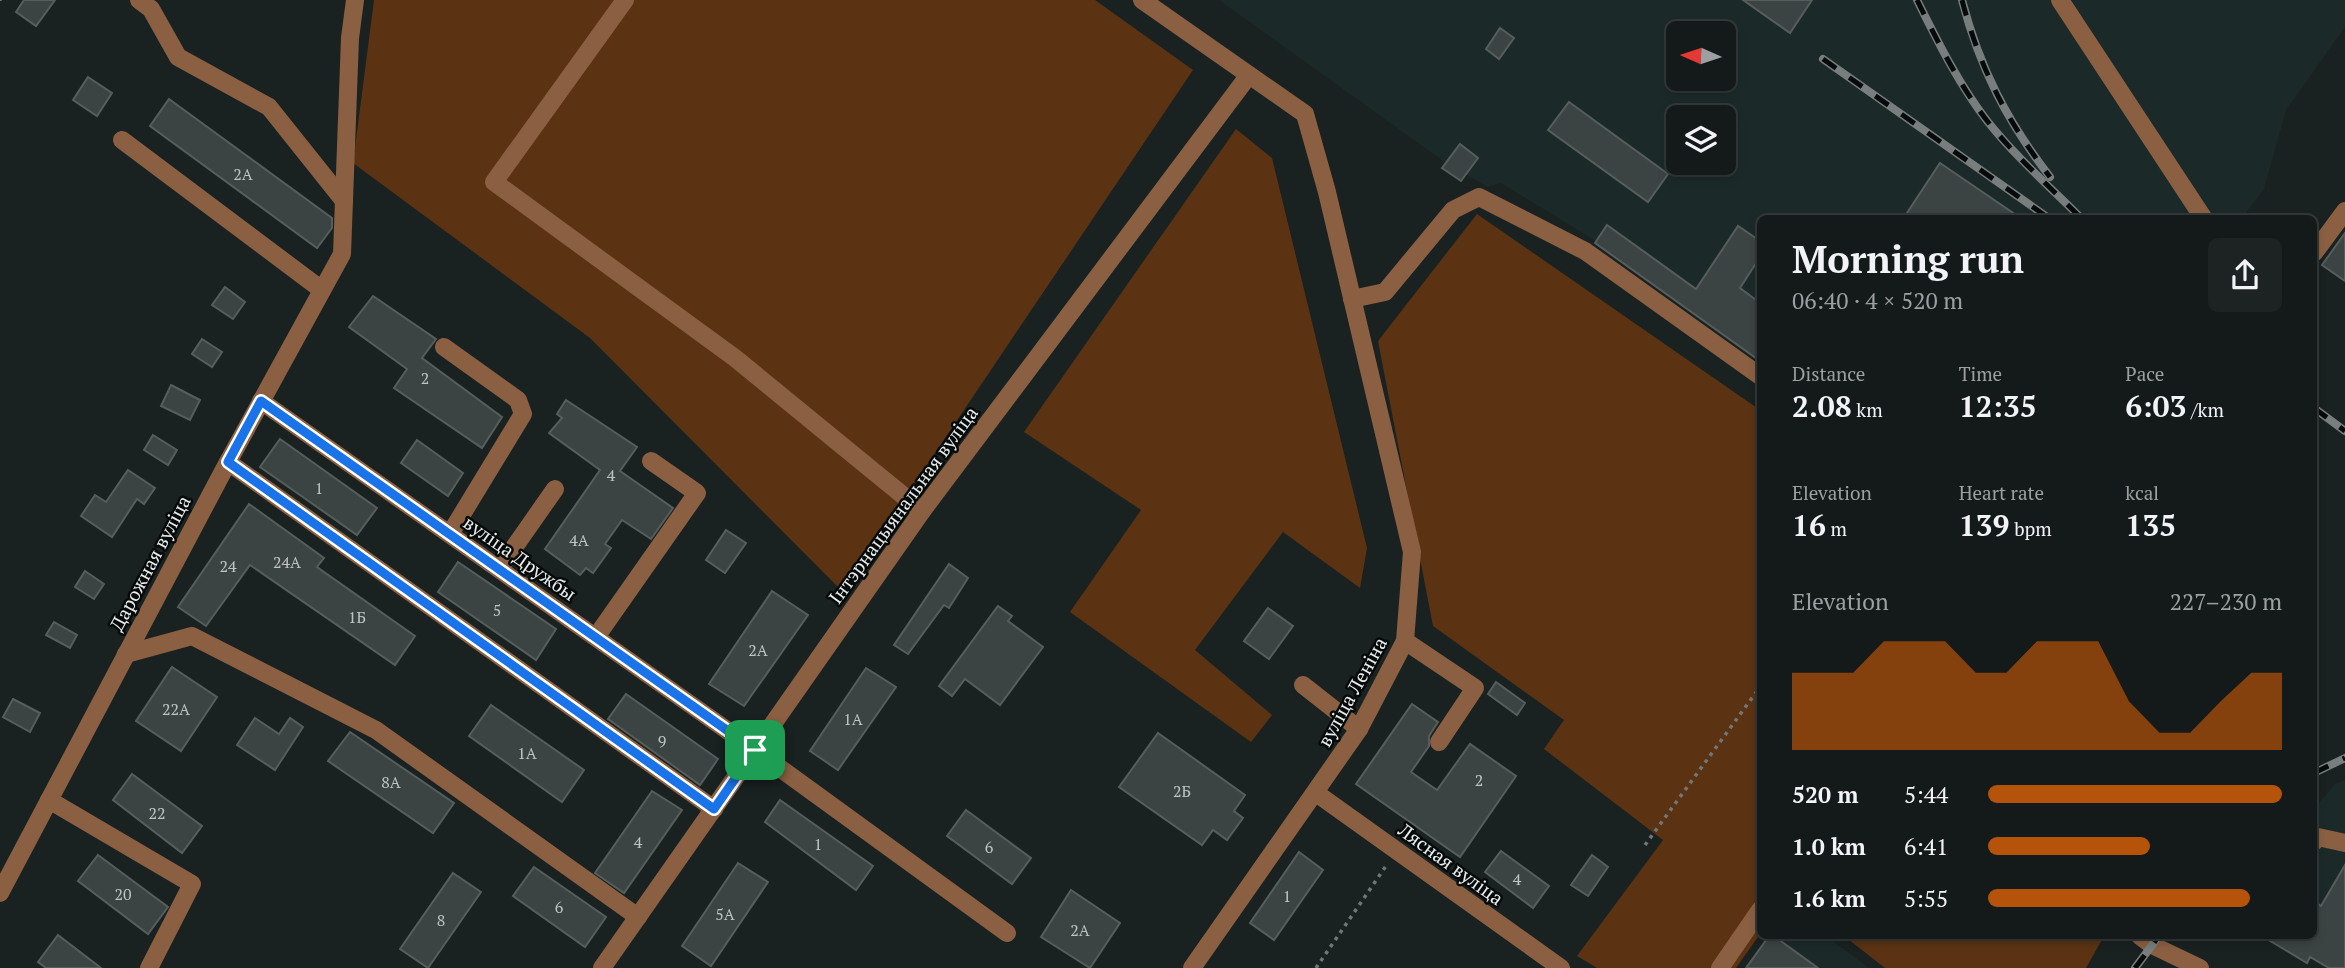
<!DOCTYPE html>
<meta charset="utf-8">
<style>
:root{--surface:#141919;--page:#1d2222;--text:#f1f3f6;--muted:#9da0a2;--line:#333838;--accent:#b45309}
body{margin:0;font-family:"PT Serif",serif;background:var(--page);color:var(--text);height:100vh;display:flex;flex-direction:column;font-size:26px;white-space:nowrap}
*{box-sizing:border-box;margin:0}
p{font-size:23px;color:var(--muted)}
.icon{flex:none;width:38px;height:38px;fill:none;stroke:currentColor;stroke-width:2;stroke-linecap:round;stroke-linejoin:round}
.map{position:relative;flex:1;overflow:hidden}
.details{position:absolute;left:1757px;top:215px;width:560px;height:724px;display:flex;flex-direction:column;background:var(--surface);border-radius:10px;box-shadow:0 4px 10px #0003,0 0 0 2px var(--line)}
.details>*{flex:none}
.needle{width:46px;rotate:273deg}
.buttons{position:absolute;left:1666px;top:21px;display:grid;gap:14px}
.buttons a{display:grid;place-items:center;width:70px;height:70px;border-radius:10px;background:var(--surface);box-shadow:0 4px 10px #0003,0 0 0 2px var(--line);font-size:35px}
.pin{position:absolute;display:grid;place-items:center;width:60px;height:60px;color:#fff;margin:-30px;border-radius:14px;box-shadow:0 4px 10px #0006}
.round{display:grid;place-items:center;flex:none;width:74px;height:74px;border-radius:10px;background:var(--page)}
.summary{display:flex;align-items:center;justify-content:space-between;height:119px;padding:0 35px}
h1{font-size:38px;font-weight:600;line-height:52px}
.metrics{display:grid;grid-template-columns:repeat(3,1fr);gap:10px;height:119px;padding:7px 35px}
.metrics div{display:grid;align-content:center}
.metrics b{font-size:30px;font-weight:600}
.metrics small{font-size:19px;font-weight:400}
.metrics p{font-size:19px}
.chart{height:196px;padding:14px 35px}
.chart p{display:flex;justify-content:space-between}
.chart svg{width:100%;height:126px;margin-top:7px;fill:var(--accent);opacity:.7}
ul{padding:0 35px;list-style:none;font-size:23px}
li{display:grid;grid-template-columns:112px 84px 1fr;align-items:center;height:52px}
li i{height:18px;border-radius:9px;background:var(--accent)}
.map>svg:first-child{display:block}
</style>
<div class="map">
<svg width="2345" height="968" viewBox="0 0 2345 968">
<rect width="100%" height="100%" fill="#1a2121"/>
<g fill="#1b2a29" fill-rule="evenodd">
<path d="M1219,0H2345V27L2286,110L2264,189L2241,219H1760V360L1599,243L1501,183L1488,187L1446,163ZM1678,33H1724V79H1678ZM1678,117H1724V163H1678Z"/>
<path d="M2345,780V968H2329L2311,957L2307,963L2261,936H2314V809L2335,784Z"/>
<path d="M1769,936H1826L1869,968H1746Z"/>
</g>
<g fill="#5b3313">
<path d="M374,0H1095L1193,70L842,591L590,338L353,163Z"/>
<path d="M1236,129L1272,158L1367,548L1360,588L1283,532L1195,650L1272,715L1251,742L1070,612L1141,510L1024,432Z"/>
<path d="M1477,214L1760,410V934L1736,968H1597L1577,956L1663,840L1544,749L1564,720L1433,626L1378,341Z"/>
<path d="M1844,936H2104L2086,968H1885Z"/>
</g>
<g fill="#3c4443" stroke="#555d5d" stroke-width="2">
<path d="M24,0H55L36,26L16,12Z"/>
<path d="M1743,0H1812L1790,33Z"/>
<path d="M1500,28L1514,38L1499,59L1486,49Z"/>
<path d="M88,77L112,93L97,116L73,100Z"/>
<path d="M169,99L332,218V228L317,248L150,126Z"/>
<path d="M1569,102L1668,174L1648,202L1548,130Z"/>
<path d="M1460,144L1478,158L1461,181L1442,168Z"/>
<path d="M1940,163L2022,219H1903Z"/>
<path d="M1607,225L1696,289L1738,226L1760,241V257L1740,288L1760,303V361L1595,243Z"/>
<path d="M2345,233V281L2322,265Z"/>
<path d="M225,287L245,302L233,319L212,305Z"/>
<path d="M373,296L436,339L422,358L502,417L482,448L394,388L407,369L349,327Z"/>
<path d="M202,339L222,352L212,367L192,354Z"/>
<path d="M171,385L200,400L190,420L161,406Z"/>
<path d="M566,400L637,447L620,471L673,508L651,539L622,520L605,544L611,548L593,573L586,568L580,575L545,549L600,470L549,433L562,418L557,414Z"/>
<path d="M153,435L177,450L168,465L144,450Z"/>
<path d="M280,439L377,508L357,535L260,467Z"/>
<path d="M417,440L463,473L448,496L401,463Z"/>
<path d="M128,470L155,488L144,504L137,499L112,537L81,516L95,495L106,502Z"/>
<path d="M249,504L324,558L317,567L415,636L395,665L250,565L206,626L178,607Z"/>
<path d="M726,530L746,543L725,573L706,560Z"/>
<path d="M458,562L556,629L536,660L438,592Z"/>
<path d="M949,564L968,578L949,608L944,605L908,654L894,645Z"/>
<path d="M85,571L104,584L94,599L75,587Z"/>
<path d="M772,591L808,615L744,706L709,684Z"/>
<path d="M998,606L1012,616L1008,621L1043,647L1000,705L965,679L952,696L939,686Z"/>
<path d="M1268,608L1293,626L1269,659L1244,641Z"/>
<path d="M54,622L77,635L70,648L46,635Z"/>
<path d="M172,667L217,697L181,751L136,721Z"/>
<path d="M866,668L896,687L838,770L810,751Z"/>
<path d="M1496,682L1525,703L1517,715L1488,694Z"/>
<path d="M626,694L718,759L700,785L608,719Z"/>
<path d="M13,699L40,713L30,732L3,717Z"/>
<path d="M1412,704L1438,722L1429,736V746L1411,772L1437,790L1470,744L1516,776L1460,857L1356,784Z"/>
<path d="M491,705L584,770L562,802L469,736Z"/>
<path d="M255,718L279,734L290,718L303,727L275,770L237,745Z"/>
<path d="M350,732L454,803L433,833L328,761Z"/>
<path d="M1158,733L1245,795L1234,811L1243,818L1227,840L1213,830L1202,845L1119,787Z"/>
<path d="M132,774L202,826L182,853L113,800Z"/>
<path d="M652,791L682,810L624,893L595,873Z"/>
<path d="M780,800L873,866L856,890L765,822Z"/>
<path d="M966,810L1031,858L1012,884L947,836Z"/>
<path d="M1501,851L1549,886L1533,908L1485,872Z"/>
<path d="M1299,852L1323,870L1274,940L1250,923Z"/>
<path d="M98,855L168,907L148,934L78,881Z"/>
<path d="M1592,855L1608,867L1588,896L1571,885Z"/>
<path d="M738,863L768,882L711,966L682,946Z"/>
<path d="M2345,865V968H2329L2310,957L2307,963L2262,936H2314V901L2321,906Z"/>
<path d="M534,867L606,917L585,947L513,896Z"/>
<path d="M453,873L481,892L428,968L400,949Z"/>
<path d="M1071,890L1120,923L1090,968L1041,937Z"/>
<path d="M58,935L101,968H46L38,962Z"/>
<path d="M1769,936H1774L1818,968H1746Z"/>
</g>
<g fill="none" stroke-linecap="round" stroke-linejoin="round">
<g stroke="#717777" stroke-width="3.5" stroke-dasharray="3.5 5" stroke-linecap="butt">
<path d="M0,1V0"/>
<path d="M1645,845L1760,687"/>
<path d="M1316,968L1388,863"/>
</g>
<g stroke="#8b6042" stroke-width="18">
<path d="M139,0L151,9L178,57L269,107L344,201"/>
<path d="M625,0L494,182L735,358L922,511"/>
<path d="M1142,0L1305,114L1327,192L1412,552L1405,641L1359,729L1192,968"/>
<path d="M2060,0L2204,219"/>
<path d="M122,140L322,290"/>
<path d="M2314,253L2345,211"/>
<path d="M1352,299L1385,292L1453,210L1479,197L1585,251L1760,376"/>
<path d="M444,347L518,400L523,414L450,534"/>
<path d="M261,401L755,750L1007,933"/>
<path d="M228,462L714,809"/>
<path d="M499,569L555,489"/>
<path d="M596,637L697,493L651,461"/>
<path d="M1405,641L1475,688L1439,742"/>
<path d="M126,654L192,636L376,730L638,917"/>
<path d="M1303,685L1359,729"/>
<path d="M1316,793L1561,968"/>
<path d="M49,800L192,884L149,968"/>
<path d="M2314,842L2318,837L2345,843"/>
<path d="M0,893L228,462L342,254L350,38L355,0"/>
<path d="M2140,936L2152,945L2200,968"/>
<path d="M602,968L922,511L1249,75"/>
<path d="M1720,968L1760,910"/>
</g>
<defs>
<g id="rail">
<path d="M1917,0C1938,42 1959,85 1988,122C2016,157 2050,187 2082,219"/>
<path d="M1962,0C1980,69 2007,121 2050,177"/>
<path d="M1823,59L2050,219"/>
<path d="M2314,408L2345,431"/>
<path d="M2314,773L2345,758"/>
<path d="M2135,968L2159,936"/>
</g>
</defs>
<use href="#rail" stroke="#787e7e" stroke-width="8"/>
<use href="#rail" stroke="#070a0a" stroke-width="5" stroke-dasharray="16" stroke-linecap="butt"/>
</g>
<g fill="none" stroke-linecap="round" stroke-linejoin="round">
<defs>
<path id="route" d="M261,401L755,750L714,809L228,462Z"/>
</defs>
<use href="#route" stroke="#fff" stroke-width="14"/>
<use href="#route" stroke="#1a73e8" stroke-width="9"/>
</g>
<g text-anchor="middle" stroke-width="5" stroke-linejoin="round" paint-order="stroke">
<g font-size="16" fill="#bec4c2">
<text x="243" y="180">2А</text>
<text x="425" y="384">2</text>
<text x="611" y="481">4</text>
<text x="319" y="494">1</text>
<text x="579" y="546">4А</text>
<text x="287" y="568">24А</text>
<text x="228" y="572">24</text>
<text x="497" y="616">5</text>
<text x="357" y="623">1Б</text>
<text x="758" y="656">2А</text>
<text x="176" y="715">22А</text>
<text x="853" y="725">1А</text>
<text x="662" y="747">9</text>
<text x="527" y="759">1А</text>
<text x="1479" y="786">2</text>
<text x="391" y="788">8А</text>
<text x="1182" y="797">2Б</text>
<text x="157" y="819">22</text>
<text x="638" y="848">4</text>
<text x="818" y="850">1</text>
<text x="989" y="853">6</text>
<text x="1517" y="885">4</text>
<text x="123" y="900">20</text>
<text x="1287" y="902">1</text>
<text x="559" y="913">6</text>
<text x="725" y="920">5А</text>
<text x="441" y="926">8</text>
<text x="1080" y="936">2А</text>
</g>
<g font-size="19" fill="#e9eeed" stroke="#070a0a">
<text transform="translate(903 505) rotate(-54)" y="7">Інтэрнацыянальная вуліца</text>
<text transform="translate(520 558) rotate(35)" y="7">вуліца Дружбы</text>
<text transform="translate(150 563) rotate(-62)" y="7">Дарожная вуліца</text>
<text transform="translate(1352 692) rotate(-61)" y="7">вуліца Леніна</text>
<text transform="translate(1451 864) rotate(36)" y="7">Лясная вуліца</text>
</g>
</g>
</svg>
<div class="buttons">
<a><svg class="needle" viewBox="-14 -14 28 28"><path d="M0-13l5 13h-10z" fill="#e53935"/><path d="M0 13l5-13h-10z" fill="#9da0a2"/></svg></a>
<a><svg class="icon" aria-label="layers" viewBox="0 0 24 24"><path d="M12 4l9 5-9 5-9-5zM3 14l9 5 9-5"/></svg></a>
</div>
<div class="pin" style="left:755px;top:750px;background:#1e9e55"><svg class="icon" aria-label="arrive" viewBox="0 0 24 24"><path d="M6 21V4h12l-3 4 3 4H6"/></svg></div>
<section class="details">
<div class="summary"><div><h1>Morning run</h1><p>06:40 · 4 × 520 m</p></div><a class="round"><svg class="icon" aria-label="share" viewBox="0 0 24 24"><path d="M12 15V3M7 8l5-5 5 5M5 13v7h14v-7"/></svg></a></div>
<div class="metrics">
<div><p>Distance</p><b>2.08<small> km</small></b></div>
<div><p>Time</p><b>12:35</b></div>
<div><p>Pace</p><b>6:03<small> /km</small></b></div>
</div>
<div class="metrics">
<div><p>Elevation</p><b>16<small> m</small></b></div>
<div><p>Heart rate</p><b>139<small> bpm</small></b></div>
<div><p>kcal</p><b>135</b></div>
</div>
<div class="chart"><p><span>Elevation</span>227–230 m</p>
<svg viewBox="0 0 160 44" preserveAspectRatio="none"><path d="M0 44V17L10 17L20 17L30 6L40 6L50 6L60 17L70 17L80 6L90 6L100 6L110 27L120 38L130 38L140 27L150 17L160 17V44z"/></svg>
</div>
<ul>
<li><b>520 m</b>5:44<i style="width:100%"></i></li>
<li><b>1.0 km</b>6:41<i style="width:55%"></i></li>
<li><b>1.6 km</b>5:55<i style="width:89%"></i></li>
</ul>
</section>
</div>
